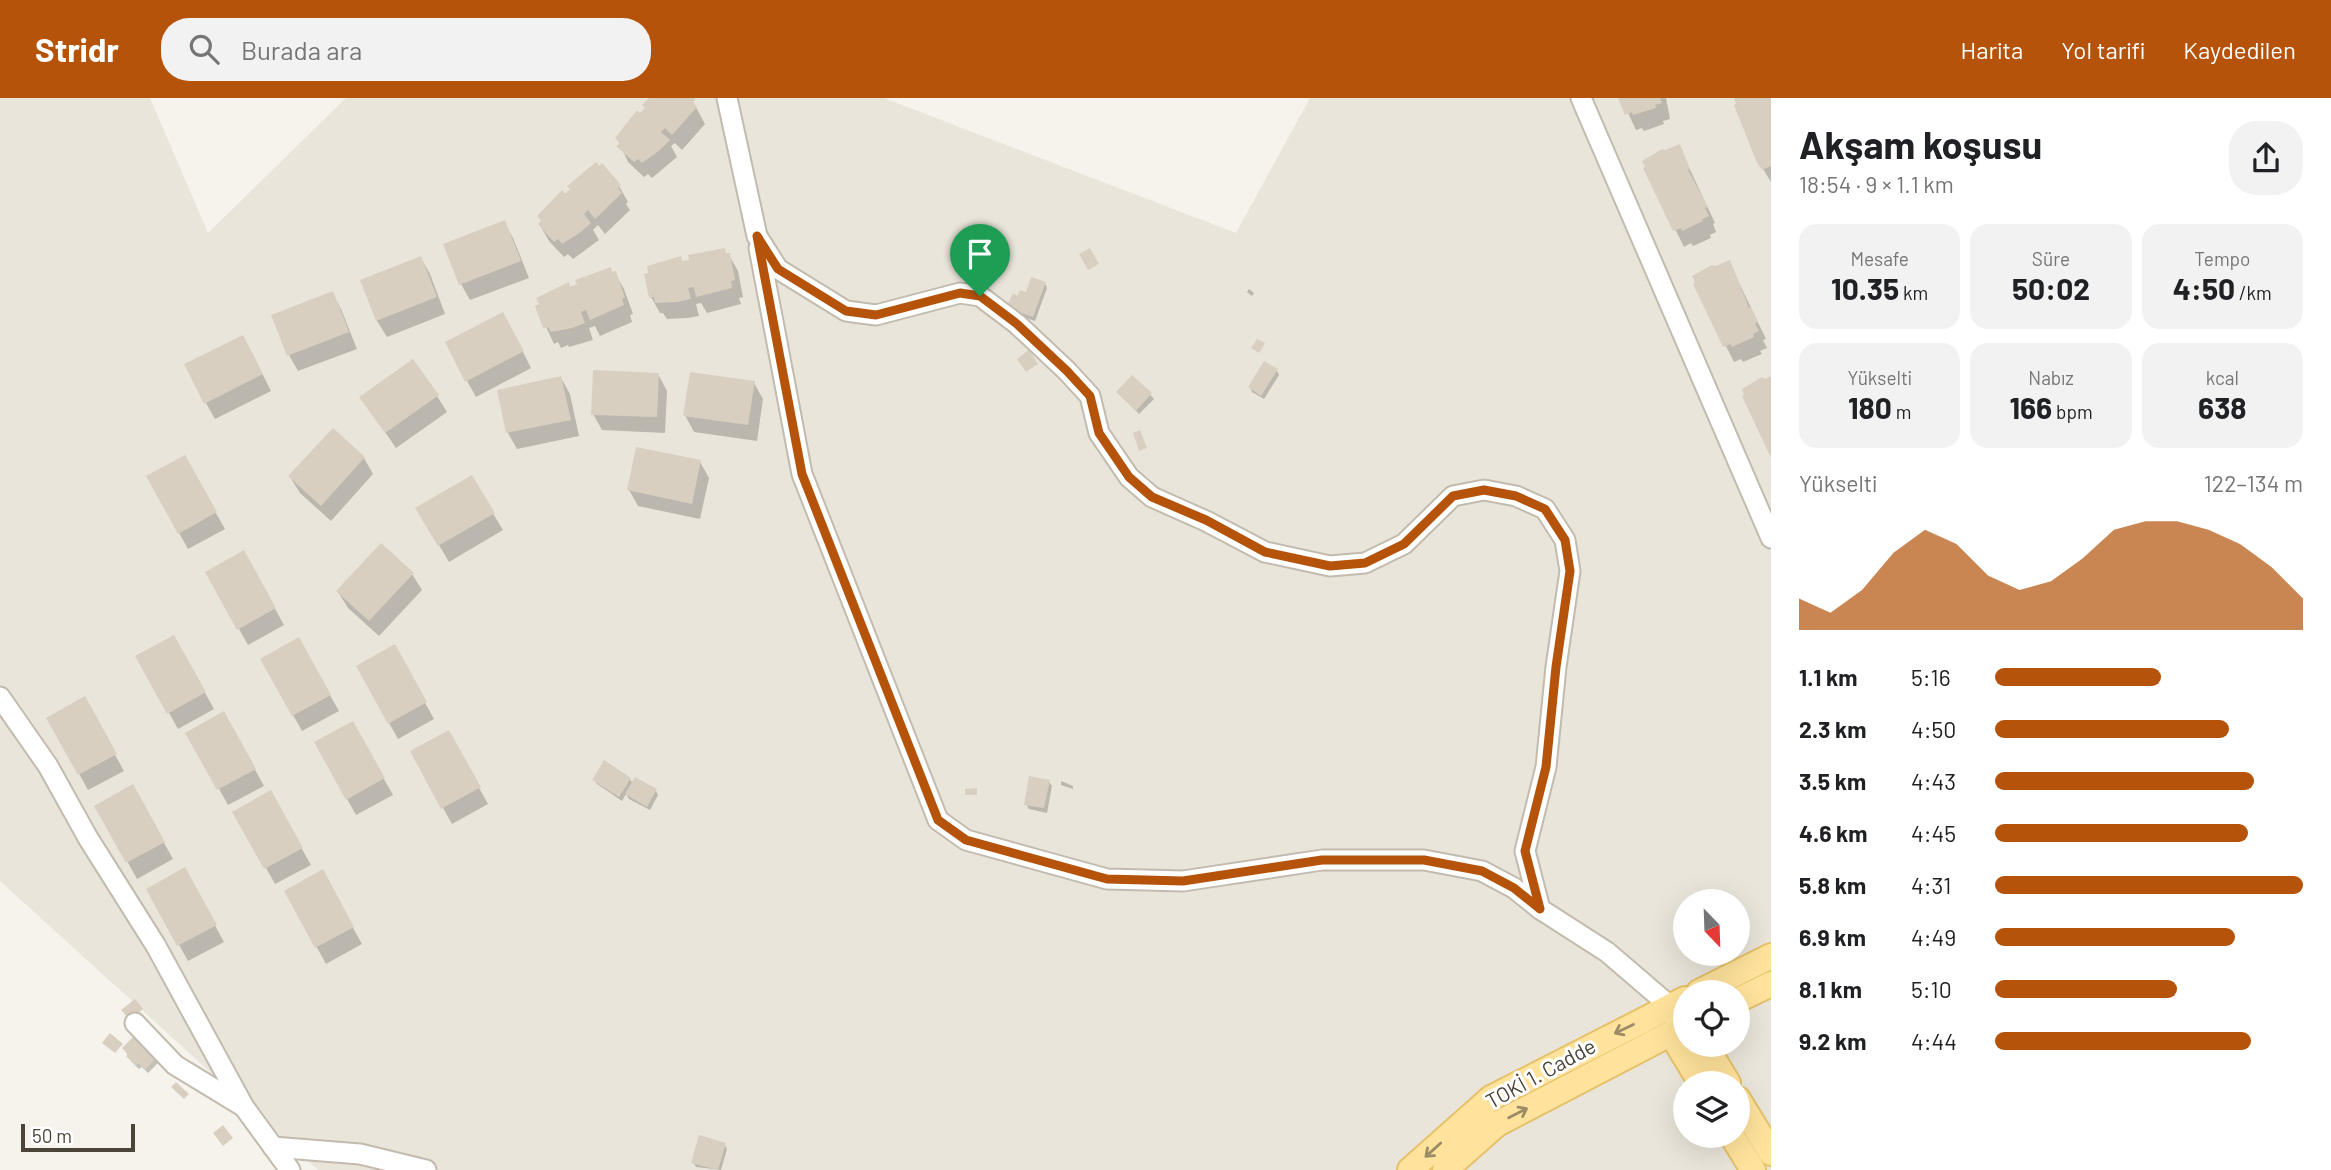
<!DOCTYPE html>
<html lang="tr">
<meta charset="utf-8">
<style>
:root{--surface:#fff;--page:#f2f2f2;--text:#202124;--muted:#757577;--accent:#b45309}
body{margin:0;font-family:Barlow,sans-serif;background:var(--page);color:var(--text);height:100vh;display:flex;flex-direction:column;font-size:26px;white-space:nowrap}
*{box-sizing:border-box;margin:0}
p{font-size:23px;color:var(--muted)}
.icon{flex:none;width:38px;height:38px;fill:none;stroke:currentColor;stroke-width:2;stroke-linecap:round;stroke-linejoin:round}
.map{position:relative;flex:1;overflow:hidden}
.details{display:flex;flex-direction:column;background:var(--surface);width:560px}
.details>*{flex:none}
.needle{width:46px;rotate:157deg}
.controls{position:absolute;left:1673px;top:791px;display:grid;gap:14px}
.controls a{display:grid;place-items:center;width:77px;height:77px;border-radius:50%;background:var(--surface);box-shadow:0 7px 28px #0002;font-size:35px}
.scale{position:absolute;left:21px;bottom:18px;width:114px;box-sizing:border-box;padding-left:7px;border:4px solid #4b4439;border-top:0;font-size:19px;line-height:24px;white-space:nowrap;color:#4b4439;-webkit-text-stroke:5px #fff;paint-order:stroke}
.pin{position:absolute;display:grid;place-items:center;width:60px;height:60px;color:#fff;margin:-72px -30px;border-radius:50% 50% 50% 0;rotate:-45deg;box-shadow:0 0 7px #0007}
.pin .icon{rotate:45deg}
.round{display:grid;place-items:center;flex:none;width:74px;height:74px;border-radius:28px;background:var(--page)}
.overview{display:flex;align-items:center;justify-content:space-between;height:119px;padding:0 28px}
h1{font-size:38px;font-weight:700;line-height:52px}
.stats{display:grid;grid-template-columns:repeat(3,1fr);gap:10px;height:119px;padding:7px 28px}
.stats div{display:grid;align-content:center;border-radius:18px;background:var(--page);text-align:center}
.stats b{font-size:30px;font-weight:700}
.stats small{font-size:19px;font-weight:400}
.stats p{font-size:19px}
.chart{height:196px;padding:14px 28px}
.chart p{display:flex;justify-content:space-between}
.chart svg{width:100%;height:126px;margin-top:7px;fill:var(--accent);opacity:.7}
ul{padding:0 28px;list-style:none;font-size:23px}
li{display:grid;grid-template-columns:112px 84px 1fr;align-items:center;height:52px}
li i{height:18px;border-radius:9px;background:var(--accent)}
header{display:flex;align-items:center;gap:42px;box-sizing:border-box;height:98px;padding:0 35px;background:var(--accent);color:#fff}
header strong{font-size:33px}
nav{display:flex;gap:38px;margin-inline-start:auto;font-size:24px}
.search{width:490px;height:63px;background:var(--page);display:flex;align-items:center;gap:18px;box-sizing:border-box;padding:0 24px;border-radius:28px;color:var(--muted);font-size:26px}
main{display:flex;flex:1;min-height:0}
.map>svg:first-child{display:block}
</style>
<header>
<strong>Stridr</strong>
<div class="search"><svg class="icon" aria-label="search" viewBox="0 0 24 24"><circle cx="10" cy="10" r="6"/><path d="M15 15l6 6"/></svg>Burada ara</div>
<nav><a>Harita</a><a>Yol tarifi</a><a>Kaydedilen</a></nav>
</header>
<main>
<div class="map">
<svg width="1771" height="1072" viewBox="0 0 1771 1072">
<rect width="100%" height="100%" fill="#f6f3ec"/>
<path fill="#eae5da" fill-rule="evenodd" d="M0,0H150L208,135L346,0H884L1236,135L1310,0H1771V1072H318L0,783ZM1685,803H1738V856H1685ZM1685,894H1738V947H1685ZM1685,985H1738V1038H1685Z"/>
<g fill="#0003">
<path d="M651,0H691L705,26L682,52L675,45L671,48L677,59L652,80L648,76L644,79L628,64L617,40L640,18Z"/>
<path d="M1621,0H1666L1670,21L1663,23L1664,26L1644,33L1642,30L1636,32Z"/>
<path d="M1737,0H1771V84L1763,71Z"/>
<path d="M1679,48L1715,125L1713,126L1716,134L1710,137L1711,140L1693,148L1691,145L1684,149L1645,70Z"/>
<path d="M619,88L628,104L626,106L630,112L605,136L598,127L593,132L599,142L573,161L568,156L564,159L549,143L540,127L565,98Z"/>
<path d="M504,124L513,140L529,180L470,202L461,186Z"/>
<path d="M729,157L738,173L743,199L739,200L741,206L707,215L701,205L696,206L699,218L687,220L667,221L663,215H660L651,199L680,160L683,164Z"/>
<path d="M421,160L430,176L445,216L387,239L377,223L362,183Z"/>
<path d="M1729,164L1766,241L1763,242L1767,250L1760,253L1762,256L1743,264L1741,261L1734,264L1695,186Z"/>
<path d="M615,175L624,191L633,216L630,217L632,224L600,238L595,228L589,230L593,242L569,249L568,247L561,250L558,244L554,246L537,209L570,190Z"/>
<path d="M1045,185L1047,190L1035,223L1011,215L1018,200Z"/>
<path d="M1249,191L1254,195L1252,198L1247,194Z"/>
<path d="M332,195L341,211L357,251L298,273L289,257L274,218Z"/>
<path d="M512,232L531,270L476,299L467,283Z"/>
<path d="M252,255L271,293L215,321L206,305Z"/>
<path d="M1277,273L1279,277L1264,301L1252,294L1250,289Z"/>
<path d="M658,276L667,293L665,335L602,332L593,316Z"/>
<path d="M1133,279L1154,301L1139,316L1118,294Z"/>
<path d="M561,280L570,296L579,338L517,351L508,335L499,293Z"/>
<path d="M754,285L763,301L757,343L694,334L685,317Z"/>
<path d="M437,298L447,314L396,350L361,299Z"/>
<path d="M333,332L364,360L373,376L331,423L300,395L290,379Z"/>
<path d="M184,359L225,431L188,451L148,379Z"/>
<path d="M700,364L709,380L700,421L638,408L629,392Z"/>
<path d="M471,379L503,432L449,464L418,411Z"/>
<path d="M244,455L284,527L248,547L208,475Z"/>
<path d="M412,476L422,492L379,538L348,510L338,494Z"/>
<path d="M174,539L214,611L178,631L138,559Z"/>
<path d="M298,541L339,613L302,633L262,561Z"/>
<path d="M394,549L434,621L398,641L358,569Z"/>
<path d="M84,601L124,673L88,692L48,620Z"/>
<path d="M224,615L264,688L228,707L188,635Z"/>
<path d="M352,625L393,697L356,717L316,645Z"/>
<path d="M448,634L488,706L452,726L412,654Z"/>
<path d="M630,681L633,686L656,693L658,697L650,712L629,701L626,696L622,703L597,686L594,682Z"/>
<path d="M1061,683L1073,688V691L1061,687Z"/>
<path d="M1049,684L1052,688L1047,715L1029,711L1026,706Z"/>
<path d="M133,689L173,761L137,781L97,708Z"/>
<path d="M270,694L311,767L275,786L235,714Z"/>
<path d="M184,771L224,844L188,863L148,791Z"/>
<path d="M322,774L362,846L326,866L286,793Z"/>
<path d="M135,939L159,964L148,975L142,969L139,971L131,963L124,950Z"/>
<path d="M724,1046L727,1051L721,1072L696,1069L693,1064Z"/>
</g>
<g fill="#d8cfc1">
<path d="M649,0H694L695,2L693,4L697,9L672,37L665,30L661,34L670,42L660,52L642,65L638,61L634,64L616,48L620,45L615,40L637,12L640,15L645,10L642,7Z"/>
<path d="M1618,0H1660L1662,5L1655,7L1656,10L1633,17L1632,14L1625,17Z"/>
<path d="M1734,0H1771V68L1762,72L1757,65L1734,7L1736,6Z"/>
<path d="M1680,46L1690,71L1688,72L1708,109L1705,110L1709,118L1702,121L1703,123L1682,133L1681,130L1673,133L1643,70L1645,69L1642,63L1662,51L1665,52Z"/>
<path d="M596,64L599,68L602,65L621,87L618,90L622,95L595,121L588,112L584,116L591,125L581,134L562,146L558,141L554,144L538,126L541,123L537,118L562,92L565,96L570,91L567,88Z"/>
<path d="M505,122L521,163L459,187L443,146Z"/>
<path d="M725,150L726,155H730L735,182L731,183L732,190L696,199L694,189L688,190L691,201L677,204L655,205L654,199L649,200L644,176L648,175L647,168L681,158L682,163L689,162L688,157Z"/>
<path d="M1090,150L1099,166L1088,172L1079,156Z"/>
<path d="M421,158L437,199L376,223L360,182Z"/>
<path d="M1730,162L1749,210L1751,209L1758,224L1755,226L1759,233L1753,236L1754,239L1732,249L1731,246L1723,249L1693,186L1695,184L1692,178L1712,167L1715,168Z"/>
<path d="M611,169L612,174L616,173L625,200L622,201L624,207L590,222L586,212L581,214L585,225L572,230L551,234L548,229L543,230L535,208L539,206L536,200L569,184L570,189L577,186L575,182Z"/>
<path d="M1031,179L1046,184L1033,219L1006,210L1013,195L1017,198L1020,192L1026,194Z"/>
<path d="M333,193L349,234L287,258L271,217Z"/>
<path d="M503,214L524,253L465,284L445,244Z"/>
<path d="M243,237L263,276L204,306L184,266Z"/>
<path d="M1257,241L1265,245L1259,255L1251,250Z"/>
<path d="M1029,252L1038,266L1026,274L1017,261Z"/>
<path d="M413,261L439,297L385,335L359,299Z"/>
<path d="M1264,263L1278,271L1261,298L1248,289Z"/>
<path d="M593,272L659,275L657,319L591,317Z"/>
<path d="M690,274L755,283L748,327L683,318Z"/>
<path d="M1132,277L1152,295L1136,313L1116,294Z"/>
<path d="M561,278L571,322L506,335L497,292Z"/>
<path d="M1771,278V360L1742,298L1744,297L1742,291L1762,279L1765,281Z"/>
<path d="M333,330L365,359L321,408L288,378Z"/>
<path d="M1140,332L1147,350L1139,353L1133,335Z"/>
<path d="M636,349L701,362L692,406L627,392Z"/>
<path d="M185,357L217,414L178,436L146,378Z"/>
<path d="M472,377L495,415L438,448L415,410Z"/>
<path d="M381,445L414,475L369,523L336,493Z"/>
<path d="M244,452L276,510L237,532L205,474Z"/>
<path d="M174,537L206,594L167,616L135,558Z"/>
<path d="M299,539L331,597L292,618L260,561Z"/>
<path d="M395,546L427,604L388,626L356,568Z"/>
<path d="M85,598L117,656L78,677L46,620Z"/>
<path d="M224,613L256,671L217,692L185,635Z"/>
<path d="M353,623L385,680L346,702L314,644Z"/>
<path d="M449,632L481,689L441,711L410,653Z"/>
<path d="M604,662L631,680L619,699L592,682Z"/>
<path d="M1029,678L1050,682L1044,710L1024,707Z"/>
<path d="M635,679L657,691L647,709L625,696Z"/>
<path d="M133,686L165,744L126,765L94,708Z"/>
<path d="M977,690V697H965V691Z"/>
<path d="M271,692L303,750L264,771L232,714Z"/>
<path d="M185,769L217,827L177,848L146,791Z"/>
<path d="M323,771L354,829L315,850L284,793Z"/>
<path d="M135,901L143,911L130,922L121,912Z"/>
<path d="M110,935L123,946L115,955L102,945Z"/>
<path d="M135,937L158,958L145,972L138,965L136,968L126,958L128,956L122,950Z"/>
<path d="M176,984L189,996L184,1001L171,989Z"/>
<path d="M223,1027L233,1040L223,1048L213,1035Z"/>
<path d="M699,1037L726,1045L718,1072L691,1065Z"/>
</g>
<g fill="none" stroke-linecap="round" stroke-linejoin="round">
<defs>
<g id="minor">
<path d="M727,0L757,138L778,171L846,213L876,217L960,195L980,198L1017,226L1067,273L1090,298L1099,335L1129,379L1152,399L1206,423L1265,454L1330,468L1365,465L1404,446L1453,398L1484,392L1516,398L1545,411L1565,442L1570,473L1556,569L1546,669L1525,753L1540,811L1607,854L1670,908L1676,920"/>
<path d="M1581,0L1771,440"/>
<path d="M759,150L802,376L938,722L966,742L1107,781L1183,783L1322,762H1424L1482,773L1514,790L1540,811"/>
<path d="M0,599L48,668L88,740L156,848L244,1009L290,1072"/>
<path d="M135,925L175,967L244,1009"/>
<path d="M273,1049L360,1056L426,1072"/>
</g>
<g id="major">
<path d="M1699,894L1771,858"/>
<path d="M1738,902L1771,886"/>
<path d="M1671,936L1701,985"/>
<path d="M1705,947L1728,985"/>
<path d="M1738,1001L1771,1055"/>
<path d="M1732,1038L1753,1072"/>
<path d="M1410,1072L1491,1000L1685,901"/>
<path d="M1445,1072L1497,1026L1685,928"/>
</g>
</defs>
<use href="#minor" stroke="#c2bbae" stroke-width="23"/>
<use href="#major" stroke="#e6c16a" stroke-width="28"/>
<use href="#minor" stroke="#fff" stroke-width="19"/>
<use href="#major" stroke="#ffe39c" stroke-width="24"/>
</g>
<defs><path id="oneway-shaft" d="M-6 0H5M1.5-3L5.5 0L1.5 3" fill="none" stroke-width="1.6" stroke-linecap="round" stroke-linejoin="round" transform="scale(1.75)"/></defs>
<g stroke="#9c8c66">
<use href="#oneway-shaft" transform="translate(1624 931) rotate(154)"/>
<use href="#oneway-shaft" transform="translate(1518 1015) rotate(-27)"/>
<use href="#oneway-shaft" transform="translate(1433 1052) rotate(138)"/>
</g>
<g fill="none" stroke-linecap="round" stroke-linejoin="round">
<defs>
<path id="route" d="M757,138L778,171L846,213L876,217L960,195L980,198L1017,226L1067,273L1090,298L1099,335L1129,379L1152,399L1206,422L1265,454L1330,468L1365,465L1404,446L1453,398L1484,392L1516,398L1545,411L1565,442L1570,473L1556,569L1546,669L1525,753L1540,811L1514,790L1482,773L1424,762H1322L1183,783L1107,781L966,742L938,722L802,376Z"/>
</defs>
<use href="#route" stroke="#fff" stroke-width="14"/>
<use href="#route" stroke="#b45309" stroke-width="9"/>
</g>
<g text-anchor="middle" stroke-width="6" stroke-linejoin="round" paint-order="stroke">
<g font-size="21" fill="#4b4439" stroke="#fff">
<text transform="translate(1541 976) rotate(-29)" y="7">TOKİ 1. Cadde</text>
</g>
</g>
</svg>
<div class="controls">
<a><svg class="needle" viewBox="-14 -14 28 28"><path d="M0-13l5 13h-10z" fill="#e53935"/><path d="M0 13l5-13h-10z" fill="#757577"/></svg></a>
<a><svg class="icon" aria-label="locate" viewBox="0 0 24 24"><circle cx="12" cy="12" r="6"/><path d="M12 2v4M12 18v4M2 12h4M18 12h4"/></svg></a>
<a><svg class="icon" aria-label="layers" viewBox="0 0 24 24"><path d="M12 4l9 5-9 5-9-5zM3 14l9 5 9-5"/></svg></a>
</div>
<div class="scale">50 m</div>
<div class="pin" style="left:980px;top:198px;background:#1e9e55"><svg class="icon" aria-label="arrive" viewBox="0 0 24 24"><path d="M6 21V4h12l-3 4 3 4H6"/></svg></div>
</div>
<section class="details">
<div class="overview"><div><h1>Akşam koşusu</h1><p>18:54 · 9 × 1.1 km</p></div><a class="round"><svg class="icon" aria-label="share" viewBox="0 0 24 24"><path d="M12 15V3M7 8l5-5 5 5M5 13v7h14v-7"/></svg></a></div>
<div class="stats">
<div><p>Mesafe</p><b>10.35<small> km</small></b></div>
<div><p>Süre</p><b>50:02</b></div>
<div><p>Tempo</p><b>4:50<small> /km</small></b></div>
</div>
<div class="stats">
<div><p>Yükselti</p><b>180<small> m</small></b></div>
<div><p>Nabız</p><b>166<small> bpm</small></b></div>
<div><p>kcal</p><b>638</b></div>
</div>
<div class="chart"><p><span>Yükselti</span>122–134 m</p>
<svg viewBox="0 0 160 44" preserveAspectRatio="none"><path d="M0 44V33L10 38L20 30L30 17L40 9L50 14L60 25L70 30L80 27L90 19L100 9L110 6L120 6L130 9L140 14L150 22L160 33V44z"/></svg>
</div>
<ul>
<li><b>1.1 km</b>5:16<i style="width:54%"></i></li>
<li><b>2.3 km</b>4:50<i style="width:76%"></i></li>
<li><b>3.5 km</b>4:43<i style="width:84%"></i></li>
<li><b>4.6 km</b>4:45<i style="width:82%"></i></li>
<li><b>5.8 km</b>4:31<i style="width:100%"></i></li>
<li><b>6.9 km</b>4:49<i style="width:78%"></i></li>
<li><b>8.1 km</b>5:10<i style="width:59%"></i></li>
<li><b>9.2 km</b>4:44<i style="width:83%"></i></li>
</ul>
</section>
</main>
